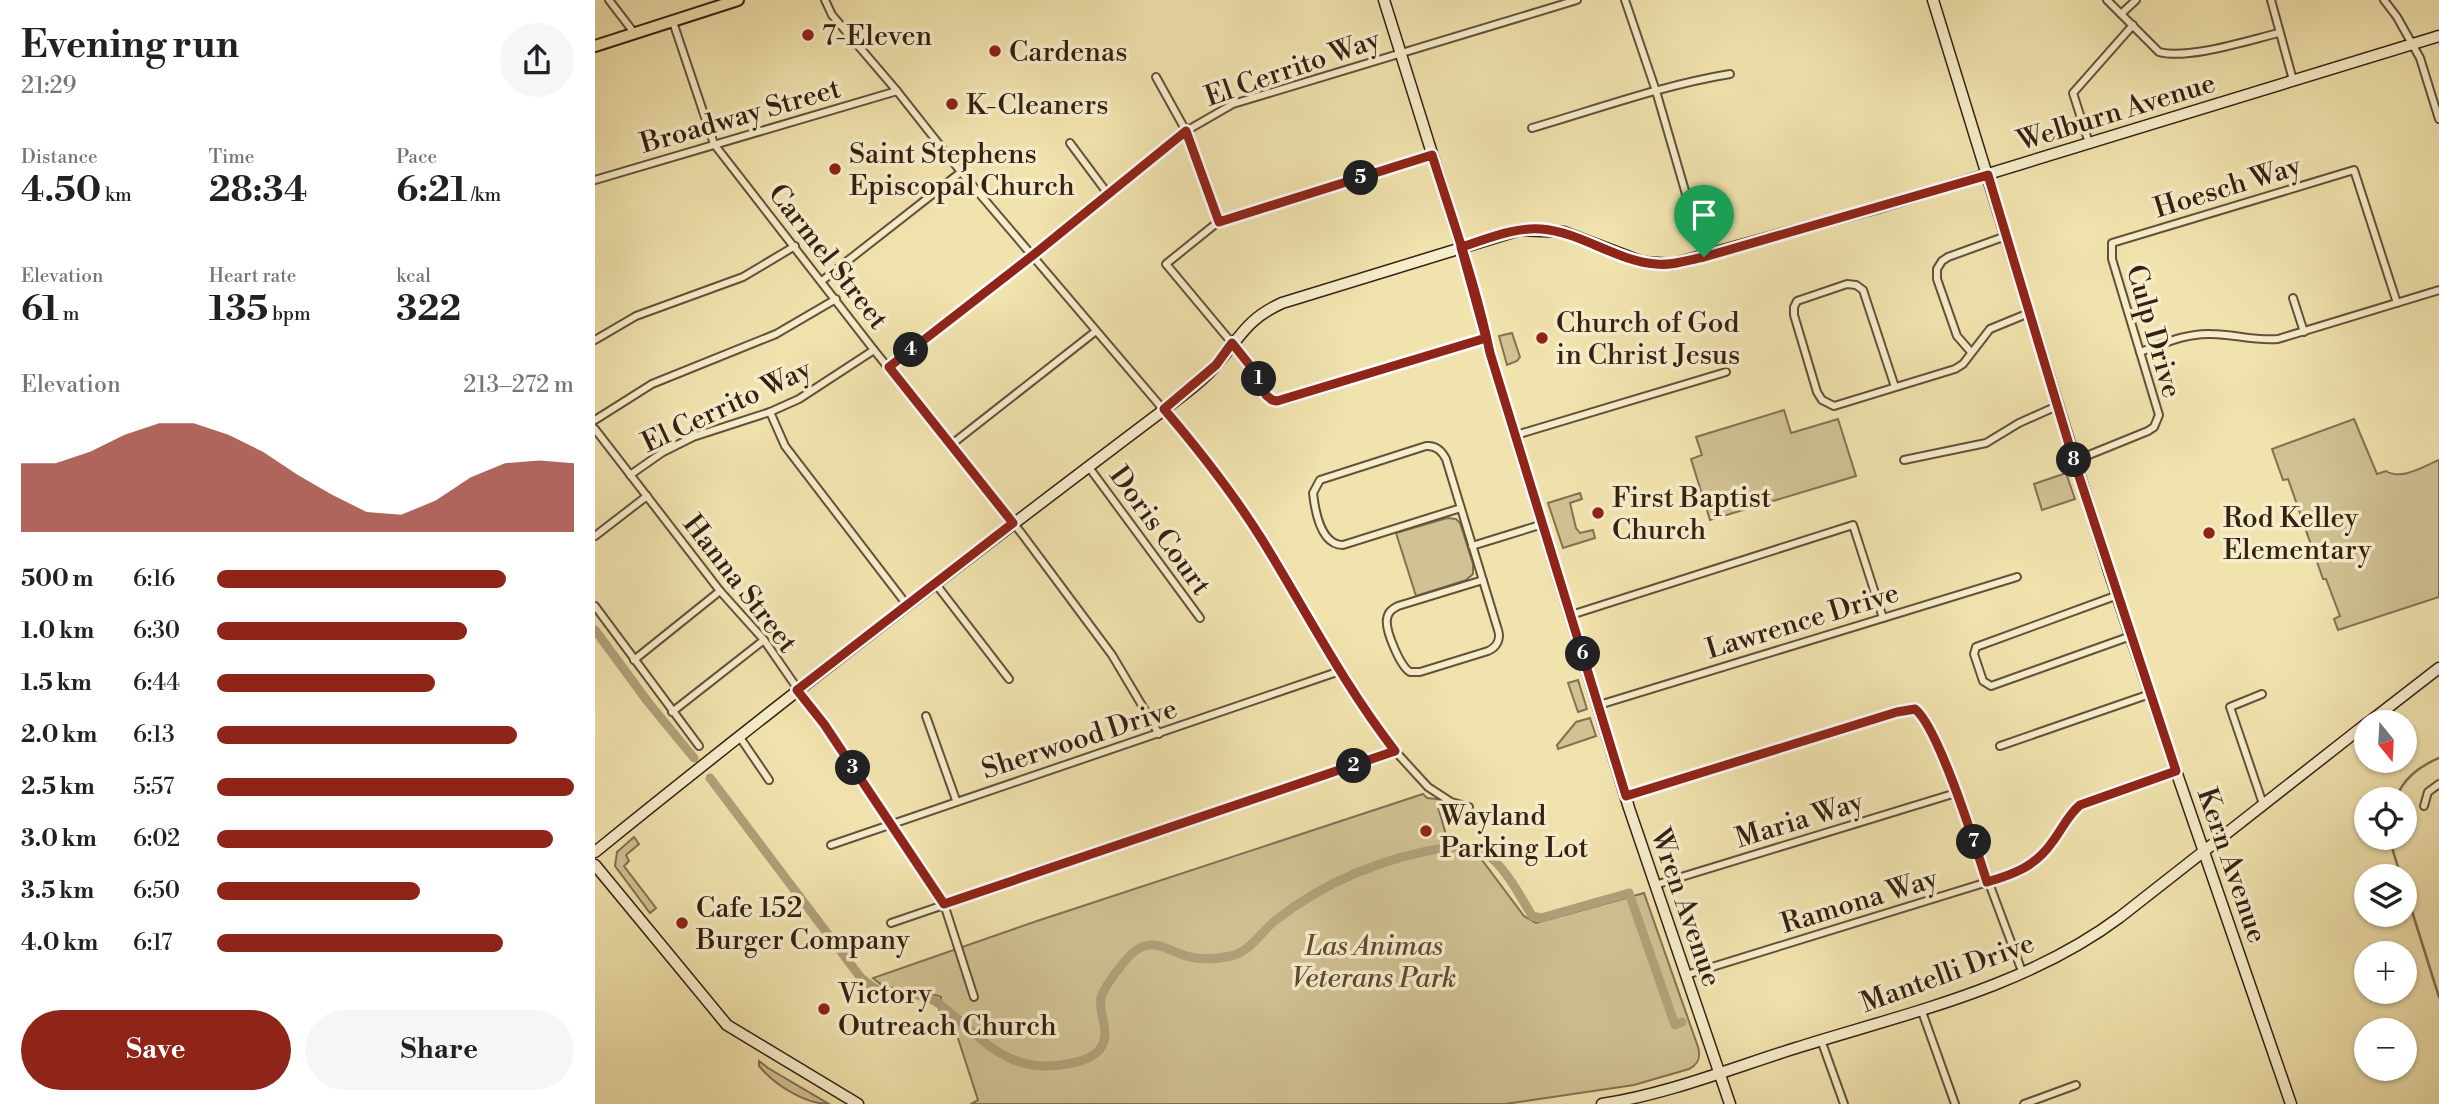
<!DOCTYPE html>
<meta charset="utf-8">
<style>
:root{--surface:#fff;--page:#f6f6f6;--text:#202124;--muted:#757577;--accent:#8f2418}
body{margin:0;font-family:"Libre Bodoni",serif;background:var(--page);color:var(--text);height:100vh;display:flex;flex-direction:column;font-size:26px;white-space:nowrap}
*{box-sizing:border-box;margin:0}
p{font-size:23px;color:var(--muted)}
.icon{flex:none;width:38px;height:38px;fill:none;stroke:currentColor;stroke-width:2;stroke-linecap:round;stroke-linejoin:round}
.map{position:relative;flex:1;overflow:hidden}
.sheet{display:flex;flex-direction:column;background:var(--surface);width:595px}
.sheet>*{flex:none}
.needle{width:46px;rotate:162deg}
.fabs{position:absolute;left:1759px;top:710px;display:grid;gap:14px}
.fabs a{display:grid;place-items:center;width:63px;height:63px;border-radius:50%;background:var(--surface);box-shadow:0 2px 5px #0004;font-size:35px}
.pin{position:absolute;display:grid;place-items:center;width:60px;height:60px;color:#fff;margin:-72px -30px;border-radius:50% 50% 50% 0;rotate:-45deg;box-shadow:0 0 7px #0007}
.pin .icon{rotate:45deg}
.km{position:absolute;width:35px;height:35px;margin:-18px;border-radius:50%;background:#222;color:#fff;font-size:19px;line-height:35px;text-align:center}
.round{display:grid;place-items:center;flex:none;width:74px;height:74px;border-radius:37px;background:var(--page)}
.headline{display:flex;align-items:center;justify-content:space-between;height:119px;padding:0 21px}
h1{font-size:38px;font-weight:700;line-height:52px}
.figures{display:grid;grid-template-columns:repeat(3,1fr);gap:10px;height:119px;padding:7px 21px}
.figures div{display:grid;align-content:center}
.figures b{font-size:35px;font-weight:700}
.figures small{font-size:19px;font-weight:400}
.figures p{font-size:19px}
.chart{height:196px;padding:14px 21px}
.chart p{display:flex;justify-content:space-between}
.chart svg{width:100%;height:126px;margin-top:7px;fill:var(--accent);opacity:.7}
.primary-button{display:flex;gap:14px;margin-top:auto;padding:14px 21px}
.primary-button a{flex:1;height:80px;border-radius:42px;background:var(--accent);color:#fff;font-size:28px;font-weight:700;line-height:80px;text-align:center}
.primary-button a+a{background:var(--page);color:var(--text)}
ul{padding:0 21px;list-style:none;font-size:23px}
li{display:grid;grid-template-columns:112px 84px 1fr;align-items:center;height:52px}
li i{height:18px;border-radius:9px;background:var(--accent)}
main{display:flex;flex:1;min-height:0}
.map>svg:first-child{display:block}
</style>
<main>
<section class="sheet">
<div class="headline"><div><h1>Evening run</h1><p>21:29</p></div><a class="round"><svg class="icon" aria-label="share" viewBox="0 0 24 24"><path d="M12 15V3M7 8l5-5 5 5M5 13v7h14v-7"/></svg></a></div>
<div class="figures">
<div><p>Distance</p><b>4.50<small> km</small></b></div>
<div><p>Time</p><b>28:34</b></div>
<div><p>Pace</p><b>6:21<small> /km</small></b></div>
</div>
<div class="figures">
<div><p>Elevation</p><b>61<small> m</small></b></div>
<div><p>Heart rate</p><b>135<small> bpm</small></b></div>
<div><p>kcal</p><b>322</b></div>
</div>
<div class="chart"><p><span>Elevation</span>213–272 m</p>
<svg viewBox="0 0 160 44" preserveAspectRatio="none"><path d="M0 44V20L10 20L20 16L30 10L40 6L50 6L60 10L70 16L80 24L90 31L100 37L110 38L120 33L130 25L140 20L150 19L160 20V44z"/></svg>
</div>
<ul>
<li><b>500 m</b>6:16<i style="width:81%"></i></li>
<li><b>1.0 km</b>6:30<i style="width:70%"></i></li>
<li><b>1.5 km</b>6:44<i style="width:61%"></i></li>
<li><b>2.0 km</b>6:13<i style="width:84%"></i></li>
<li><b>2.5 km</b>5:57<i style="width:100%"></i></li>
<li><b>3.0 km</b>6:02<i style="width:94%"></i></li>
<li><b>3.5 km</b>6:50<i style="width:57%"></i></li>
<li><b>4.0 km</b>6:17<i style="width:80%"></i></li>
</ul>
<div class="primary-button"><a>Save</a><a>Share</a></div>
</section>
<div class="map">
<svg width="1844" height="1104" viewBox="0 0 1844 1104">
<rect width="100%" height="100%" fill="#f1e3ae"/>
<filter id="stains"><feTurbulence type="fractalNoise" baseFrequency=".00286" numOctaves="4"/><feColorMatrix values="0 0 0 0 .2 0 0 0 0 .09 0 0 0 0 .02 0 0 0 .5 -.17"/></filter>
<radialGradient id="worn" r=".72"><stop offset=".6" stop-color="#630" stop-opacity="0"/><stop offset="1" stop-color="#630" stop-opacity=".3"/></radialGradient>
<g fill="#d1c294" stroke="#837154" stroke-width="2">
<path d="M917,333L925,357L922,361L912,365L904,336Z"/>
<path d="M1189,410L1196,433L1243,419L1261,476L1115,520L1096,459L1107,455L1101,437Z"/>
<path d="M1759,419L1782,474L1791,471C1806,481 1829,466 1844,460V597L1743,630L1739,619L1745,616L1731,579H1728L1693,479L1688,480L1677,449Z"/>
<path d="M1471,473L1480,499L1447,510L1439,484Z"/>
<path d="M985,493L987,499L975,503L981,528L985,533L998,530L1000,538L968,548L953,503Z"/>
<path d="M852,518L861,519L865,523L878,564V574L871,580L821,596L801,533Z"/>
<path d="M983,680L992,709L983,712L973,683Z"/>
<path d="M995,718L1001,736L963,749L962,745L981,722Z"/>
<path d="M828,794L832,798L842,799L847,802L843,807L852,838L881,852L929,916L941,923L1049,893L1103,1047C1106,1057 1104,1064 1094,1069L1039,1085L910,1104H376L383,1100L359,1026L344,1013L346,997L329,991L289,987L278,978L442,921Z"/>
<path d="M39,837L44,844L31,855L34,861L29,866L61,908L55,913L20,866L22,852Z"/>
<path d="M164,1061L173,1068L234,1104C209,1104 179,1084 164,1066Z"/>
</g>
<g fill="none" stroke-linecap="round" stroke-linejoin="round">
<g stroke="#7f6d51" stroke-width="2.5">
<path d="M1800,800C1808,779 1823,767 1844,758"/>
<path d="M1794,838L1806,877"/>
<path d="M1810,889L1844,997"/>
</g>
<g stroke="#b1a17a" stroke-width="9">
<path d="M0,630L53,702L99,758"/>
<path d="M115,778L266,978C272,982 278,988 284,990C300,997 319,991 336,999C348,1005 355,1013 365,1021C398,1052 425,1073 472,1064C484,1062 498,1058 505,1049C517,1032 503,1015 506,998C509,986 531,958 540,951C559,936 576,953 595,957C609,960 622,959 636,956C657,951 665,932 681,920C705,901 735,884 763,872"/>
<path d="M767,871C790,861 866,837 888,851C909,865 925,895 937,916L946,918L1034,893L1080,1025L1087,1022"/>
</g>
<defs>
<g id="street">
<path d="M14,0L40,34"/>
<path d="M230,0L237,15L302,91L366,172L619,469L665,537L745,671L800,751L833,787L856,802L874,807"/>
<path d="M1030,0L1061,91L1109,256"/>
<path d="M1512,0L1564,52C1593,60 1654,40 1684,33"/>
<path d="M1676,0L1698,80"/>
<path d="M1789,0L1802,17L1825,58L1844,119"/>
<path d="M1526,14L1541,0"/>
<path d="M78,22L119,144L279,350L427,534L517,655L564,734"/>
<path d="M561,77L591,131L623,222"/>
<path d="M937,128C1002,109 1068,85 1135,74"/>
<path d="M475,143L513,194"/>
<path d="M1494,143L1478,93L1538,25"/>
<path d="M837,155L623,222L571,264L657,367L671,395L677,400H692L891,338"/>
<path d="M0,180L302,91"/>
<path d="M228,280L366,172"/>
<path d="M1698,298L1709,332"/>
<path d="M0,340L41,316L148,277L200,246"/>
<path d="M1376,352L1362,336L1342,279V269L1347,261L1353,257L1411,236"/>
<path d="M1545,352C1568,344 1591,333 1616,334C1639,334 1658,341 1683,339L1844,290"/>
<path d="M294,367L437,256L591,131L638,104L982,0"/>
<path d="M1300,387L1268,290L1261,285L1252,284L1202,301L1199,307V315L1222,392L1227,400L1239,406L1360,369L1368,364L1395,329L1434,313"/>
<path d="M175,412L190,446L312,605"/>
<path d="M0,420L57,384L181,334L241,299"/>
<path d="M0,429L125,591L169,640L325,866L349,904L379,997"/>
<path d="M921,435L1131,372"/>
<path d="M357,444L501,331"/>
<path d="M1309,460L1391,443L1424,423L1462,406"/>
<path d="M1479,461L1553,431L1559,427L1564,415L1517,259V243L1759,170L1802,303"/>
<path d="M493,466L605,618"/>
<path d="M35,475L68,452L98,437L175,412L204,399L279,350"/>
<path d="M866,508L748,545C726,545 720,511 718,493L725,480L831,446C841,445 847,451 851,459L903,630C906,639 902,647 893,651L825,672H815C805,666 790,630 792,619C793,612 797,609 803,606L888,580"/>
<path d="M0,536L52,496"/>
<path d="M877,546L948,524"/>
<path d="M340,583L414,679"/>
<path d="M1523,595L1381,647L1379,654L1388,681L1396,686L1536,636"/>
<path d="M0,606L104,746"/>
<path d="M976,615L1258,525L1288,618"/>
<path d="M39,660L125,591"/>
<path d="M1667,694L1635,707L1668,804"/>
<path d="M1004,705L1422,577"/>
<path d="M77,712L169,640"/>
<path d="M331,716L361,800"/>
<path d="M144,736L174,780"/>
<path d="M1405,746L1555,694"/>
<path d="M1031,796L1302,712L1320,709L1325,713L1339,736L1428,974"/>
<path d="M1829,806L1833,792L1844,784"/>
<path d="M236,845L745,671"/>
<path d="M1060,885L1361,793"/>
<path d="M296,923L800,751"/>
<path d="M1091,975L1425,872L1447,856L1478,811L1485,805L1581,771"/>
<path d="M1326,1009L1360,1104"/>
<path d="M1226,1040L1249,1104"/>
<path d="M1429,1104L1481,1085"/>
</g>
<g id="secondary">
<path d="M789,0L871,262L895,353L1034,808L1135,1104"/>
<path d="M1338,0L1515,574L1581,771L1696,1104"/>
<path d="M1773,723L1844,668"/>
<path d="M0,852C186,701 375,556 566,412C585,397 607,382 622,364C646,336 652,319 687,303L925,230L969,232L1048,262L1077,264L1282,208L1844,36"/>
<path d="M0,865L132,1025L263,1104"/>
<path d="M1007,1104C1073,1094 1137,1068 1201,1048C1312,1013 1430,988 1525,917L1771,724"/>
</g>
<path id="primary" d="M0,46L143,0"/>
</defs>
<use href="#street" stroke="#64513a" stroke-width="10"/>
<use href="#secondary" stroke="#352014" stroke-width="13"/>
<use href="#primary" stroke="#352014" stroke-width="14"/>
<use href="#street" stroke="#f6edca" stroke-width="6"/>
<use href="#secondary" stroke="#f6edca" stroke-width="10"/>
<use href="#primary" stroke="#f1e3ae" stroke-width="10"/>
</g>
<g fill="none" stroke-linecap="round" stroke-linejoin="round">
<defs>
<path id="route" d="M1109,257C1093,260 1077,266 1061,264C1021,261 986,232 946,229C919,227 892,239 866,247L891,338L682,401L677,400L671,395L657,368L637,343L621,365L569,409C604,450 637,492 666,538C710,609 748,684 800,751L349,904L229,724L202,690L418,523L294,367L437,256L591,131L624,222L837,155C856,215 877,274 891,335L895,353L1031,796L1302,712L1320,709C1344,728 1381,848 1392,882C1420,874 1441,866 1458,841C1467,829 1473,815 1485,805L1581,771L1479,461L1393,175L1109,257"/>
</defs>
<use href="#route" stroke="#fff" stroke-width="14"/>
<use href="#route" stroke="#8f2418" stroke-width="9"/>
</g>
<g fill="#8f2418" stroke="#f6edca" stroke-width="2.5">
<circle cx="213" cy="35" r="7"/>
<circle cx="400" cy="51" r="7"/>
<circle cx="357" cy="104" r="7"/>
<circle cx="240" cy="169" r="7"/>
<circle cx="947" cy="338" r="7"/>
<circle cx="1003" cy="513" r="7"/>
<circle cx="1614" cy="533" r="7"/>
<circle cx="831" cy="831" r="7"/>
<circle cx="87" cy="923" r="7"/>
<circle cx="229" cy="1009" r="7"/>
</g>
<g text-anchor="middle" stroke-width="7" stroke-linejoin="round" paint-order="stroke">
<g font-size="28" fill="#352014" stroke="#f6edca" text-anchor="start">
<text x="227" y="45">7-Eleven</text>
<text x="414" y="61">Cardenas</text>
<text x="371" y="114">K-Cleaners</text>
<text x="254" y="163">Saint Stephens<tspan x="254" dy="32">Episcopal Church</tspan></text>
<text x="961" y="332">Church of God<tspan x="961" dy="32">in Christ Jesus</tspan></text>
<text x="1017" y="507">First Baptist<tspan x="1017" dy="32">Church</tspan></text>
<text x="1628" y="527">Rod Kelley<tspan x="1628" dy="32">Elementary</tspan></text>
<text x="845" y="825">Wayland<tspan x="845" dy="32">Parking Lot</tspan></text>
<text x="101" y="917">Cafe 152<tspan x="101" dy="32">Burger Company</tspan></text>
<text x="243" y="1003">Victory<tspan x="243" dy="32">Outreach Church</tspan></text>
</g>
<g font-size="28" fill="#352014" stroke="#f6edca">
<text transform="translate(697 67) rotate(-19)" y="10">El Cerrito Way</text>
<text transform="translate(1521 111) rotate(-17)" y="10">Welburn Avenue</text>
<text transform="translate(145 115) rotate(-16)" y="10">Broadway Street</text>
<text transform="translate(1632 186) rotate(-17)" y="10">Hoesch Way</text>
<text transform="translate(234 256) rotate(52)" y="10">Carmel Street</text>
<text transform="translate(1560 331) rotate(74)" y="10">Culp Drive</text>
<text transform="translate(131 405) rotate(-25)" y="10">El Cerrito Way</text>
<text transform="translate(566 530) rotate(54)" y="10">Doris Court</text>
<text transform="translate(146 583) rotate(52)" y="10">Hanna Street</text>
<text transform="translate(1207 620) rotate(-17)" y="10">Lawrence Drive</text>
<text transform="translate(484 738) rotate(-18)" y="10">Sherwood Drive</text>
<text transform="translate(1204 819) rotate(-17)" y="10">Maria Way</text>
<text transform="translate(1638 865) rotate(71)" y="10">Kern Avenue</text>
<text transform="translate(1264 900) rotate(-17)" y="10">Ramona Way</text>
<text transform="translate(1092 907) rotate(71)" y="10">Wren Avenue</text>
<text transform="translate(1352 972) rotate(-20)" y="10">Mantelli Drive</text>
</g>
<g font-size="28" font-style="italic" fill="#5c4834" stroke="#f6edca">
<text x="779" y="955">Las Animas<tspan x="779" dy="32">Veterans Park</tspan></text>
</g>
</g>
<rect width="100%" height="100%" filter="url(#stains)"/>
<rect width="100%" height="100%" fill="url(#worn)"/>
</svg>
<div class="fabs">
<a><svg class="needle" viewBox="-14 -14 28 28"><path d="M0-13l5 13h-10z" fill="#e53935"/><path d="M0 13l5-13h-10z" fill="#757577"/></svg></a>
<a><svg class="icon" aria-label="locate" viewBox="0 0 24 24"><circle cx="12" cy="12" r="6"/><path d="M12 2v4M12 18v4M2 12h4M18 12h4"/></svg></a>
<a><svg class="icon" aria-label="layers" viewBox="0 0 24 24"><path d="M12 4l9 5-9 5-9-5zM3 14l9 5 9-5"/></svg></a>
<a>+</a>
<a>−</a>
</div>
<div class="pin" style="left:1109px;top:257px;background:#1e9e55"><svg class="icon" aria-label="arrive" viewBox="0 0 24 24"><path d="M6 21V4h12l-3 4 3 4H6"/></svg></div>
<b class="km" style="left:664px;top:379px">1</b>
<b class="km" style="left:759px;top:766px">2</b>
<b class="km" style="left:258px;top:768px">3</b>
<b class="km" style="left:316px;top:350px">4</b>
<b class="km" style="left:766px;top:178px">5</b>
<b class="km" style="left:988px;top:654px">6</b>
<b class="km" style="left:1379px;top:842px">7</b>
<b class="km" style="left:1479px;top:460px">8</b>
</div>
</main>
